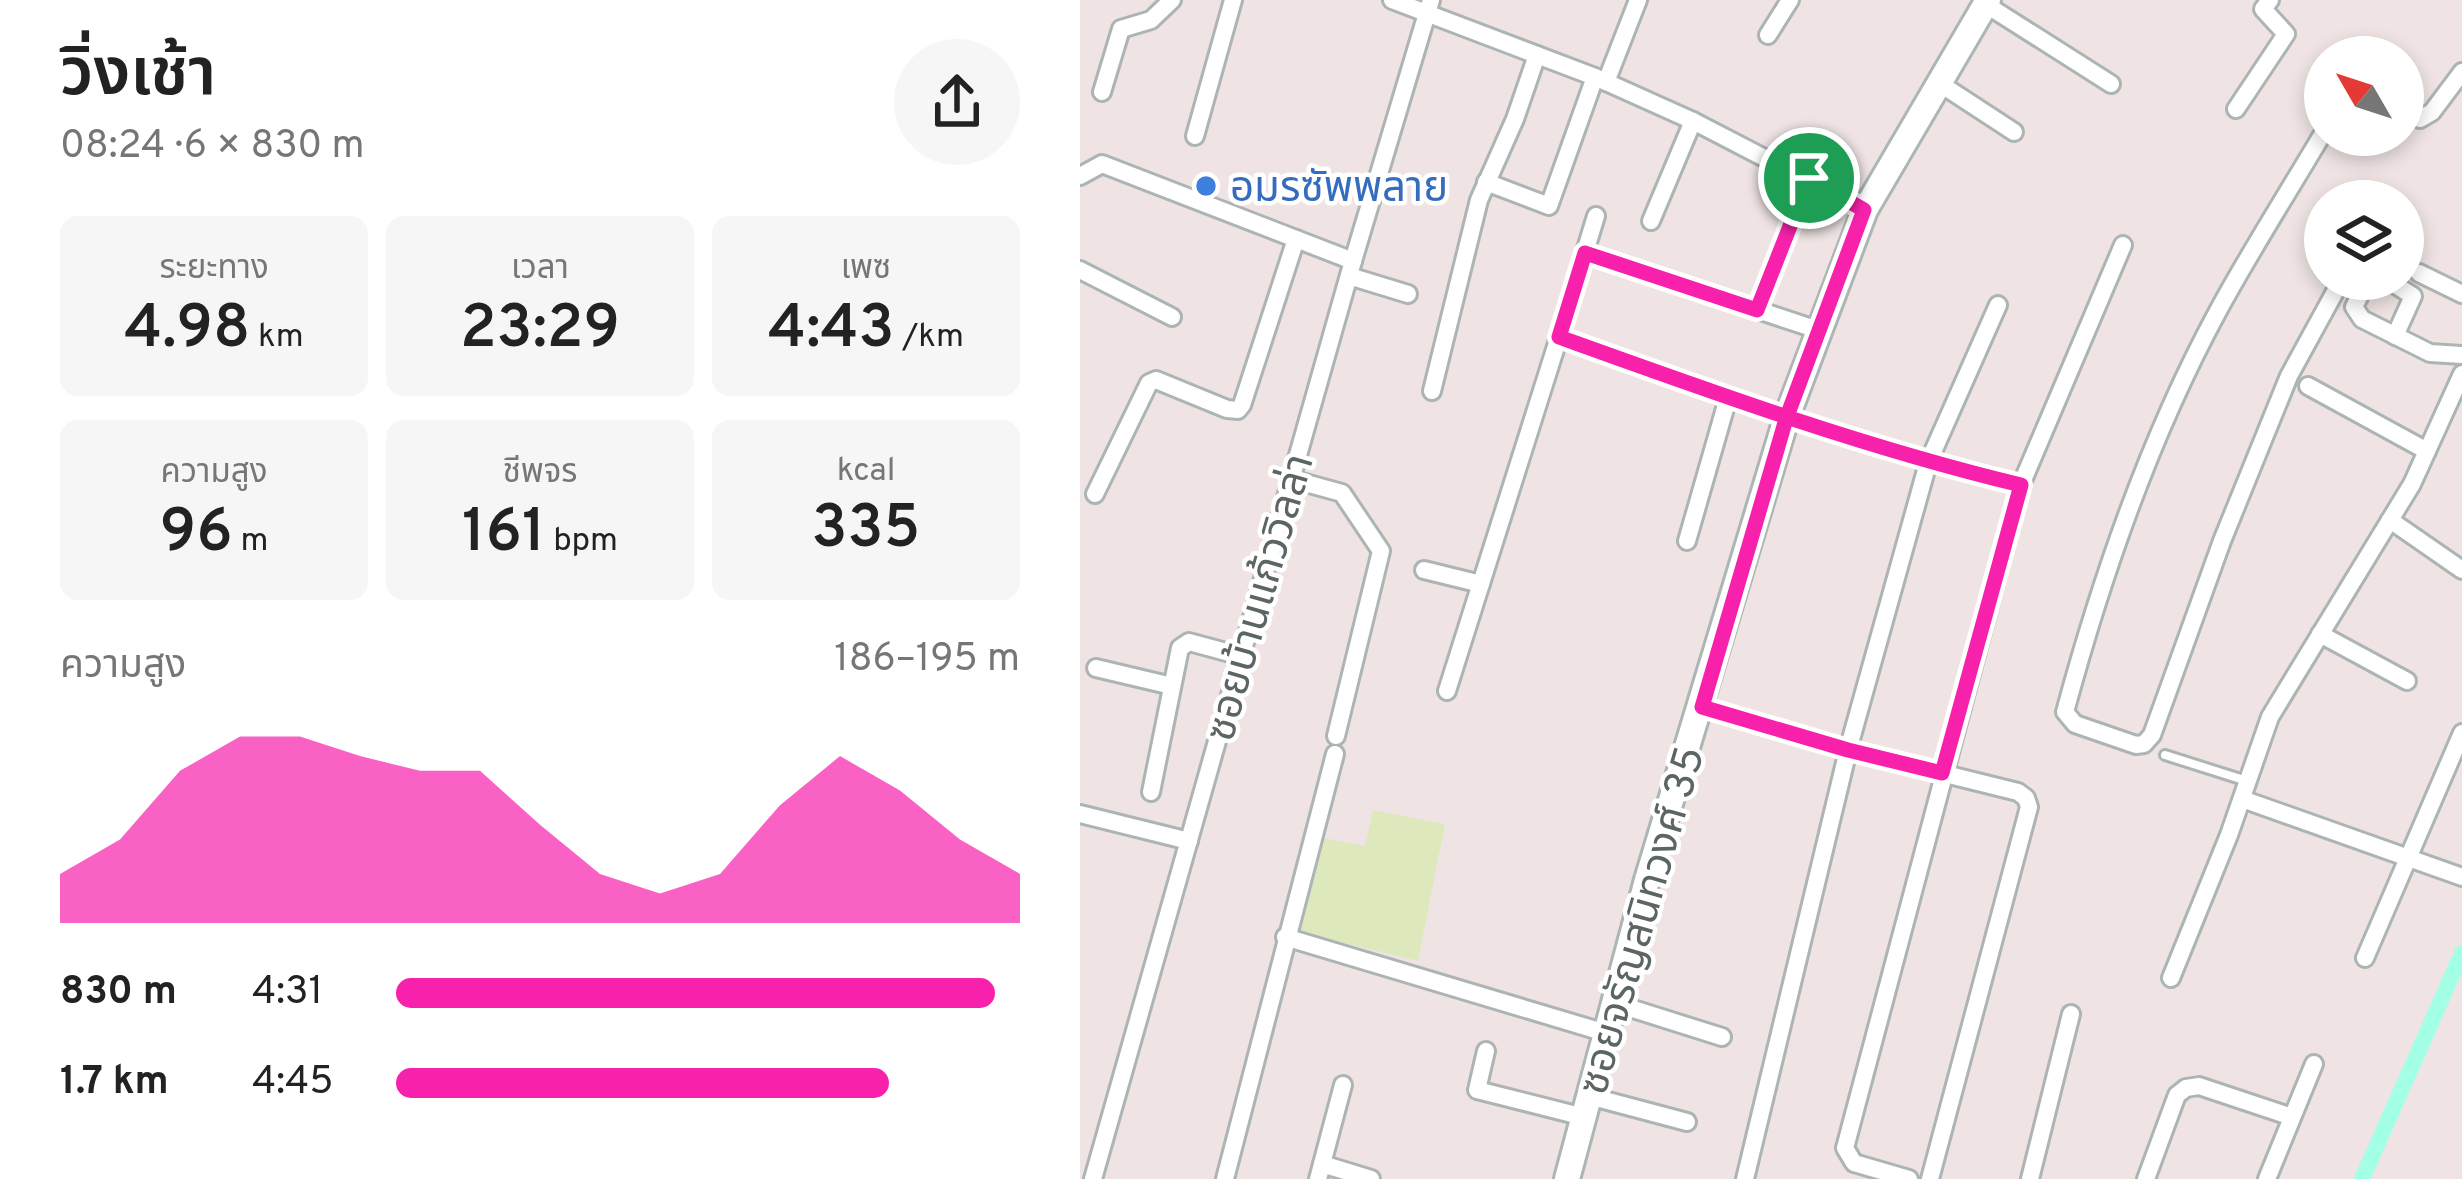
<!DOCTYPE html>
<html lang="th">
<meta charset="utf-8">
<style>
:root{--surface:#fff;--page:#f6f6f6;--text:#222;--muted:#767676;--accent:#f721ac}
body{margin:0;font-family:Overpass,"Noto Sans Thai",sans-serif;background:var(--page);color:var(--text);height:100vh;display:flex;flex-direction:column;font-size:45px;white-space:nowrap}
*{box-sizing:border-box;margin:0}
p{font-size:39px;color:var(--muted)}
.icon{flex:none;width:66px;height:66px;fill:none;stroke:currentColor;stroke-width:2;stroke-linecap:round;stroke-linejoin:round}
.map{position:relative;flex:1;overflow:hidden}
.drawer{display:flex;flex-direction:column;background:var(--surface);width:1080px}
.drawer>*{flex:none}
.needle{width:78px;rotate:309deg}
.fabs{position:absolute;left:1224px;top:36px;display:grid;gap:24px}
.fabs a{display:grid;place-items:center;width:120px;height:120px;border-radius:50%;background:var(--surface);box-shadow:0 6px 18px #0003;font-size:60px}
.pin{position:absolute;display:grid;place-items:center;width:102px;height:102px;color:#fff;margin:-51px;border:6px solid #fff;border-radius:50%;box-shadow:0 3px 12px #0007}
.round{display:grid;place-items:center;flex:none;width:126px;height:126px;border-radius:63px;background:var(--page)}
.head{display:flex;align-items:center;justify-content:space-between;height:204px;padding:0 60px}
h1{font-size:66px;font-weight:600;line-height:90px}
.stats{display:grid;grid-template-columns:repeat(3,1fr);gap:18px;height:204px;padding:12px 60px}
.stats div{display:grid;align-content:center;border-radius:18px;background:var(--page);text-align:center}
.stats b{font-size:60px;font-weight:600}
.stats small{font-size:33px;font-weight:400}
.stats p{font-size:33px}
.chart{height:336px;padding:24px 60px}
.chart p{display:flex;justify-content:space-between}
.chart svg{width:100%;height:216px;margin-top:12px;fill:var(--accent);opacity:.7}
ul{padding:0 60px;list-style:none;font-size:39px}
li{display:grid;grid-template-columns:192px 144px 1fr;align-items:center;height:90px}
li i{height:30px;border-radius:15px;background:var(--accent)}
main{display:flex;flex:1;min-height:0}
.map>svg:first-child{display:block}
</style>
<main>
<section class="drawer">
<div class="head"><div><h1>วิ่งเช้า</h1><p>08:24 · 6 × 830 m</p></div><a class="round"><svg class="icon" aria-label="share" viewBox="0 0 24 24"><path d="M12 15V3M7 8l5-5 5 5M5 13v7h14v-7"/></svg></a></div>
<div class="stats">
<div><p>ระยะทาง</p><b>4.98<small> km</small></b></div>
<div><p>เวลา</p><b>23:29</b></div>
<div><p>เพซ</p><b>4:43<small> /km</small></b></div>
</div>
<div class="stats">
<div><p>ความสูง</p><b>96<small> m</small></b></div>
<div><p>ชีพจร</p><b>161<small> bpm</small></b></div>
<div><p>kcal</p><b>335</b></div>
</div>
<div class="chart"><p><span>ความสูง</span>186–195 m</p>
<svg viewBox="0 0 160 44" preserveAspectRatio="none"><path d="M0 44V34L10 27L20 13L30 6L40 6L50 10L60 13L70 13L80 24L90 34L100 38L110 34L120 20L130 10L140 17L150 27L160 34V44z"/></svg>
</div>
<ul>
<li><b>830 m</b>4:31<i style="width:96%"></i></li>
<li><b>1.7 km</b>4:45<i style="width:79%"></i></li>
</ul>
</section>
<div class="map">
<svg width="1382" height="1179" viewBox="0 0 1382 1179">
<rect width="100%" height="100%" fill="#efe4e3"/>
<path fill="#dde9bd" d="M293,810L365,824L338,961L219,932L244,838L285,846Z"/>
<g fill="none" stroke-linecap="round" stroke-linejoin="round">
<path stroke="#a3ffe5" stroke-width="16" d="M1282,1179L1382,953"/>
<defs>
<path id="lane" d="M1085,755L1167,781"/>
<g id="street">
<path d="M312,0L515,77L613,121L785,210"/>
<path d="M905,4L1031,84"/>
<path d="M688,35L710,0"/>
<path d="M526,82L558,0"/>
<path d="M859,83L934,132"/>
<path d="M22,92L41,29L71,20L92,0"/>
<path d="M1156,109L1206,34L1183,9L1190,0"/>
<path d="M1323,111L1340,119L1352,112L1382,72"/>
<path d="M1245,130C1209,191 1171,250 1138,311C1070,436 1022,575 985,712L995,724L1056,745L1064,744L1072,735L1142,541L1209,376L1262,279"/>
<path d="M115,136L153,0"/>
<path d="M0,176L22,164L273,261"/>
<path d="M406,182L469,206L515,77"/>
<path d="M571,221L613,121"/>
<path d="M505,253L738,330"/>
<path d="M0,270L92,317"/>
<path d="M1339,273L1382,294"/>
<path d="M269,276L328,294"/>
<path d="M1288,279L1274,307L1282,319L1350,353L1382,355"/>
<path d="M1306,279L1333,296L1315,336"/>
<path d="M677,310L729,178"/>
<path d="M479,337L516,216"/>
<path d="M1228,386L1347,451"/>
<path d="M352,391L399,200L435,119L457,55"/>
<path d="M211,479L262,493L301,551L256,736"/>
<path d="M15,494L69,383L76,380L147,409L158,410L162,405L216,239"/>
<path d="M1310,520L1382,570"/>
<path d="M607,541L648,398"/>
<path d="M344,570L401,584"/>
<path d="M1240,634L1327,681"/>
<path d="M16,668L92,686"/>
<path d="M367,691L479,337C632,392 783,446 941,485"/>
<path d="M622,707L768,750L938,792L946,798L949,807L850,1179"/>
<path d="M71,792L100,648L109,642L161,656"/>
<path d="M1162,799L1382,877"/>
<path d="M0,814L109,841"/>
<path d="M205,937L526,1033"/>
<path d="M1285,958L1382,733"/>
<path d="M1091,978L1149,835L1190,717L1332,484L1382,374"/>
<path d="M534,1003L642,1037"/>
<path d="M406,1051L397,1090L504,1117"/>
<path d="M509,1096L607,1122"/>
<path d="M242,1164L291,1179"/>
<path d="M13,1179L273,261L351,0"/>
<path d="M145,1179L255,754"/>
<path d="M238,1179L263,1085"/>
<path d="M665,1179L768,750L848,463L918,305"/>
<path d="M829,1179L774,1163L765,1148L941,485L1043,245"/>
<path d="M950,1179L991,1014"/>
<path d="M1066,1179L1097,1095L1106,1088L1119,1086L1212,1117"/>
<path d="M1187,1179L1234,1064"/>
</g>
<path id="secondary" d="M487,1179L567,880L706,419L785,210L908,0"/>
</defs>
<use href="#lane" stroke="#acb4b4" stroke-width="14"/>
<use href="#street" stroke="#acb4b4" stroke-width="22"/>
<use href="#secondary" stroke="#acb6b4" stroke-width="30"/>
<use href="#lane" stroke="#fff" stroke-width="8"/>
<use href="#street" stroke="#fff" stroke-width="16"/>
<use href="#secondary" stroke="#fff" stroke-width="24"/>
</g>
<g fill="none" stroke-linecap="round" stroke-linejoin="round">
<defs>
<path id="route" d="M729,178L784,210L706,419L622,707L768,750L862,773L941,485C783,447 632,392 479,337L505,253L677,310L729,178"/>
</defs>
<use href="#route" stroke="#fff" stroke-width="24"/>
<use href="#route" stroke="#f721ac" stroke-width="15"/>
</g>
<circle fill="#3f7fe0" stroke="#fff" stroke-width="4.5" cx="126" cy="186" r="12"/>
<g text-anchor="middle" stroke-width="9" stroke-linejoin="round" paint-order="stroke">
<g font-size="42" fill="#366cbe" stroke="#fff" text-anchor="start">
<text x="150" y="201">อมรซัพพลาย</text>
</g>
<g font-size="42" fill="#5b6564" stroke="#fff">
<text transform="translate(178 597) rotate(-74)" y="15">ซอยบ้านแก้ววิลล่า</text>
<text transform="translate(560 920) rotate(-74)" y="15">ซอยจรัญสนิทวงศ์ 35</text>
</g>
</g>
</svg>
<div class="fabs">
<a><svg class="needle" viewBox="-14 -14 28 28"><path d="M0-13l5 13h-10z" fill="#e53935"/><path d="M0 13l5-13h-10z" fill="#767676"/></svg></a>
<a><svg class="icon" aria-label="layers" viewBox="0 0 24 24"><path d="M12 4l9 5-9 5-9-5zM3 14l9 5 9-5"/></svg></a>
</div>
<div class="pin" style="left:729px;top:178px;background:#1e9e55"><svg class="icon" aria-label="arrive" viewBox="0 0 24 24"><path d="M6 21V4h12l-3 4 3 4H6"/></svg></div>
</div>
</main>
